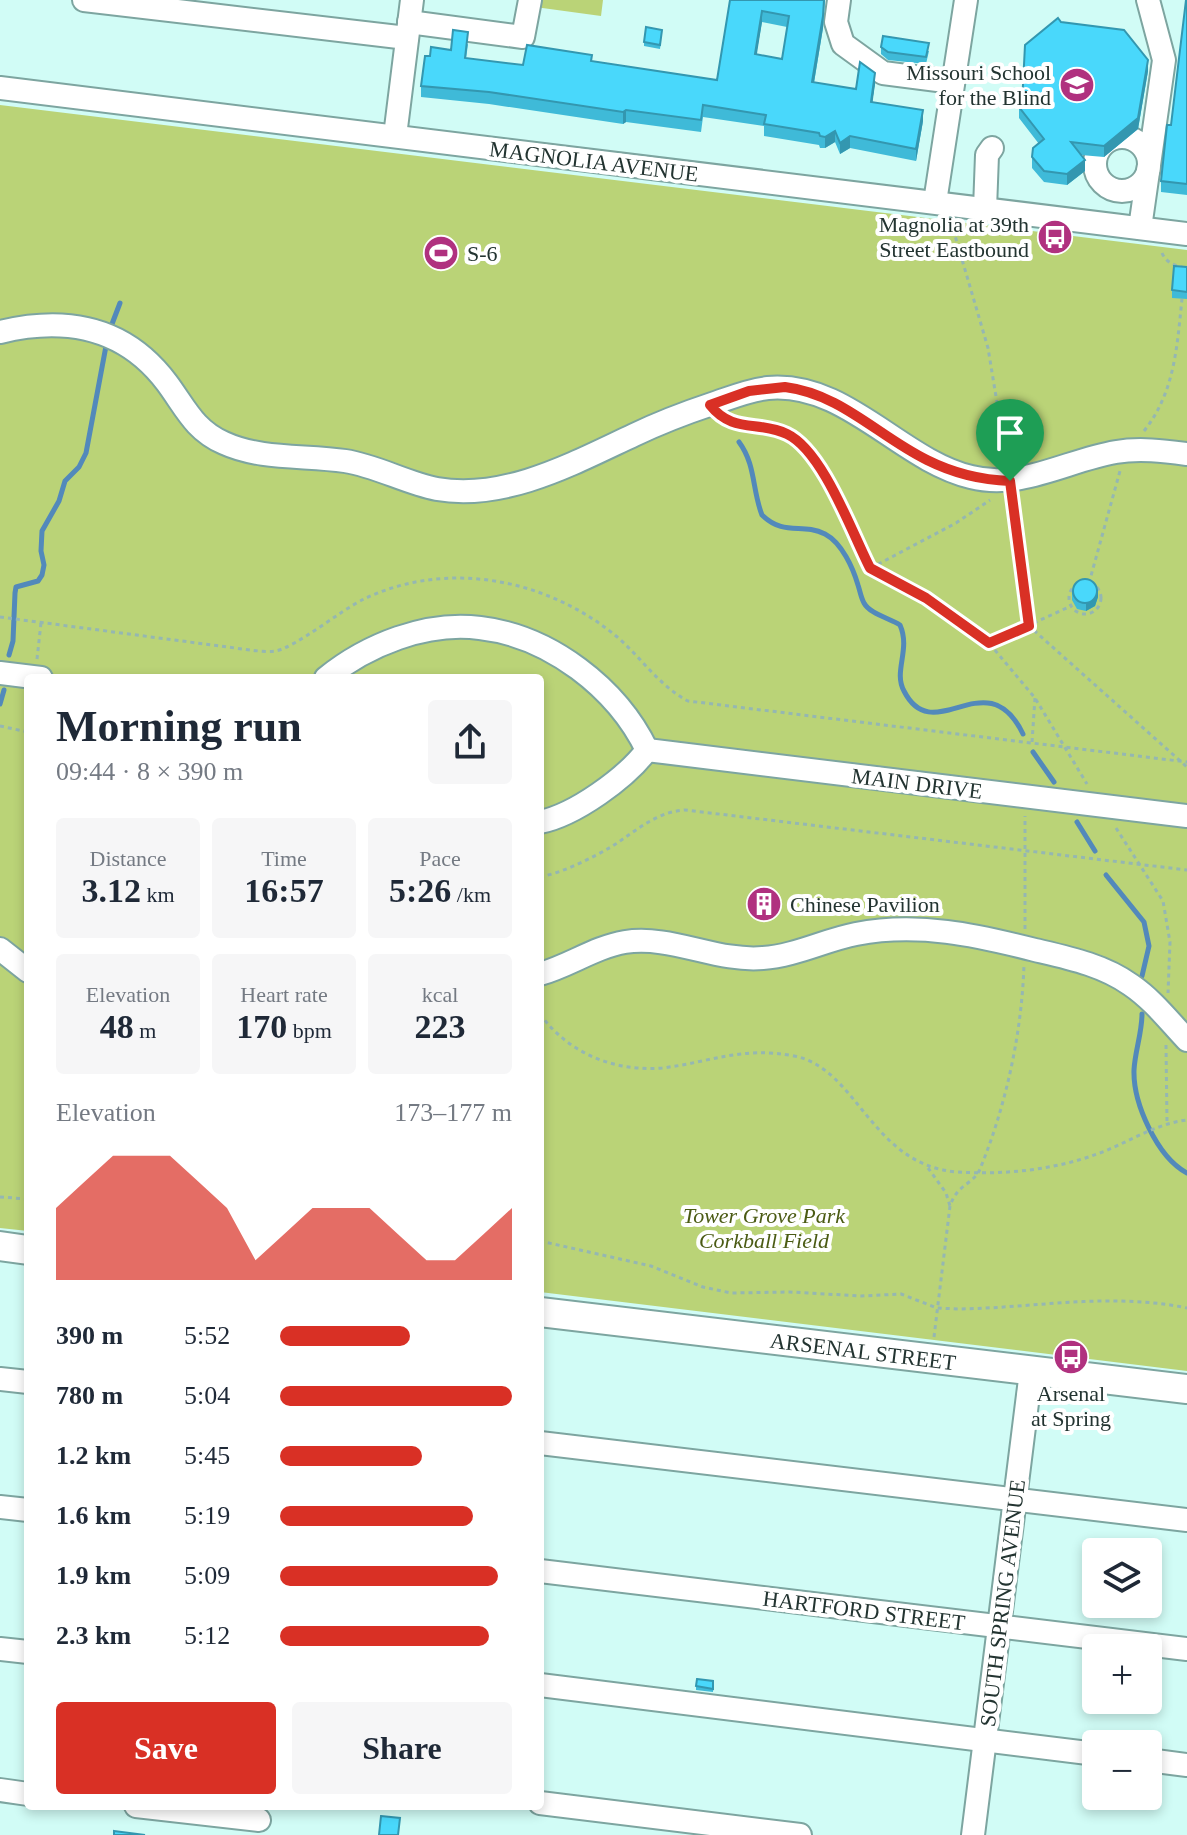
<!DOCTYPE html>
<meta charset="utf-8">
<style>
:root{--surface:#fff;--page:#f6f6f7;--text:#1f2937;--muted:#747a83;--accent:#d93025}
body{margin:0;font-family:Georgia,serif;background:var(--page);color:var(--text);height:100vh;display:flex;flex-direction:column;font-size:30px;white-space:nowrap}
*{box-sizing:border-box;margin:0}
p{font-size:26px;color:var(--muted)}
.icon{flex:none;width:44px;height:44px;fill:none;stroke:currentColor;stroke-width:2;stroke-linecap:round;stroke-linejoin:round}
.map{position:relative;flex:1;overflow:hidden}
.details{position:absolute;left:24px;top:674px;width:520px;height:1136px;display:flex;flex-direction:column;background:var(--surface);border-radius:8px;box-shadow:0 4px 12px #0003}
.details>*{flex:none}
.controls{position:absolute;left:1082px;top:1538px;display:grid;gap:16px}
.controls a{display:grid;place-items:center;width:80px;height:80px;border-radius:8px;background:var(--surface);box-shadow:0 4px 12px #0003;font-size:40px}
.pin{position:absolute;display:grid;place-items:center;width:68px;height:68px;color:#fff;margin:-82px -34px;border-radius:50% 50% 50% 0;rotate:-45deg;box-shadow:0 0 8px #0007}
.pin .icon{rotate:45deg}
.round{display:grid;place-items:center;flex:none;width:84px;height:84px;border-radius:8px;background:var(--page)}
.summary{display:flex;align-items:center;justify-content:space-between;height:136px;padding:0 32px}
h1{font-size:44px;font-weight:800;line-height:60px}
.stats{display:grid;grid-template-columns:repeat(3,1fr);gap:12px;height:136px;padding:8px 32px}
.stats div{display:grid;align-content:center;border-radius:8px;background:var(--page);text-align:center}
.stats b{font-size:34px;font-weight:800}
.stats small{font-size:22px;font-weight:400}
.stats p{font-size:22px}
.chart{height:224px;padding:16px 32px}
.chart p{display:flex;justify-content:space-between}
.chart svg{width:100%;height:144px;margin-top:8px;fill:var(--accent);opacity:.7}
.cta{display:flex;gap:16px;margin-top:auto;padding:16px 32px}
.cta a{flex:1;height:92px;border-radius:8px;background:var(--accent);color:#fff;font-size:32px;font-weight:800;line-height:92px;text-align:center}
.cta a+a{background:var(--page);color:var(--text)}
ul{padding:0 32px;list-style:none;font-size:26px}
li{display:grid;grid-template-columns:128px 96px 1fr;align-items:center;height:60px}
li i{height:20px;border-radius:10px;background:var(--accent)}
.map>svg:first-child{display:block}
</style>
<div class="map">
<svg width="1187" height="1835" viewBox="0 0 1187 1835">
<rect width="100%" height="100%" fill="#d1fcf6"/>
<g fill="#bad377">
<path d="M536,0H603L601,16L535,7Z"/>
<path d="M0,105L1187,250V1371L540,1292V678H28V1231L0,1228Z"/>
</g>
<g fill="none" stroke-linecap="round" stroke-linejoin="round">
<g stroke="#5289bb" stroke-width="5">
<path d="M112,324L120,303"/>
<path d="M739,442C756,465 752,490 762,515C785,537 802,522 825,534C842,543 853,568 858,585C860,591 861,598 864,603C870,614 889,618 900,625C911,650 893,671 904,691C934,750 987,659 1023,734"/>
<path d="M9,655L13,641L15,593L16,587L38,581L42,575L44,565L41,551L42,531L59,501L65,481L79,467L86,453L106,346"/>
<path d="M0,704L4,690"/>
<path d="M1033,752L1054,782"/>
<path d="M1077,822L1095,851"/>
<path d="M1106,875L1144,922L1149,946L1142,976"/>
<path d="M1142,1014C1142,1033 1135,1051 1134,1070C1133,1103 1157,1157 1187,1173"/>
</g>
<defs>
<g id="minor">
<path d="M84,0L407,38"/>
<path d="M839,0L836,22L843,44L883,73L953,82"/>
<path d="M409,22L523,37L530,0"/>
<path d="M0,88L1187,234"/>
<path d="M395,136L412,0"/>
<circle cx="1122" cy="164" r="27"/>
<path d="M935,202L966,0"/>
<path d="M985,209L987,155L992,148"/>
<path d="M1140,228L1164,60L1148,0"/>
<path d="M0,332C66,316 125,327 167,383C185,407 194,430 224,443C261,460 305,455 345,461C377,466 406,483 437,489C505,501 574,463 634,435C659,423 685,413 712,404C730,398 748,390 768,388C846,381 900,460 971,477C1021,490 1068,460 1116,452C1139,448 1164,451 1187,454"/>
<path d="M0,673L41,678"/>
<path d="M326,678C367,645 426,621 480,628C550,636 617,688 647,750"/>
<path d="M647,750L1187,816"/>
<path d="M540,822C575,815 626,778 647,750"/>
<path d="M0,949L28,971"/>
<path d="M540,974C569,966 595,947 625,942C672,935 716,962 763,958C795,956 825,940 856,934C918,922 976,935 1035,950C1069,958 1103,965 1131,985C1153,1000 1169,1021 1187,1040"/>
<path d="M0,1379L28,1382"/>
<path d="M540,1443L1187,1520"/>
<path d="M0,1507L28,1510"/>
<path d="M540,1571L1187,1649"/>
<path d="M0,1649L28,1652"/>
<path d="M540,1685L1096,1754"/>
<path d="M1148,1760L1187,1765"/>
<path d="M0,1790L28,1794"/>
<path d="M540,1803L800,1835"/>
<path d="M136,1806L259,1820"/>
<path d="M973,1835L1031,1371"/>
</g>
<g id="major">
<path d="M0,1246L28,1250"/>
<path d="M540,1312L1187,1389"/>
</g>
</defs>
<use href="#minor" stroke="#7da5a0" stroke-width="26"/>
<use href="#major" stroke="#7da5a0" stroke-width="32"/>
<g stroke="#95b7b2" stroke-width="3" stroke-dasharray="4 4" stroke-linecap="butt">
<path d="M951,222L988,348L1007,463"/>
<path d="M1162,253C1167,264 1176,266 1187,268"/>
<path d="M723,419L733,423L779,431L803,445L820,466L870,568L926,598L989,643L1035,698L1087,784"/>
<path d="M1144,431C1175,392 1177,346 1182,299"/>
<path d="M1011,498L1029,626L1187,767"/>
<path d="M871,568L956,523L990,500"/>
<circle cx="1085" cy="598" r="16"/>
<path d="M1089,583L1120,471"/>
<path d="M0,617L250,650C258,651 267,652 275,651C295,648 341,610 364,599C447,559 547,579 616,636C641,657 659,686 688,701L1187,762"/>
<path d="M990,643L1071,606"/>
<path d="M37,659L41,623"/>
<path d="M0,726L28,732"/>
<path d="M1032,742L1035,698"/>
<path d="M1116,828L1163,901L1170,942L1168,993"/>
<path d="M540,877C564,872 590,859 611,847C635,832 655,812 685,810L1187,870"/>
<path d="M1025,929V816"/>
<path d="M540,1014C568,1053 614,1072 662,1068C712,1062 741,1046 794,1056C858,1068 871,1166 958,1172C1003,1175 1054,1170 1097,1154C1128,1143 1154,1124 1187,1120"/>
<path d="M1166,1045L1167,1123"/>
<path d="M928,1168L946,1193L950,1206"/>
<path d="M0,1197L28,1199"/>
<path d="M540,1241L651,1266L703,1287L731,1293L790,1292L861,1296L901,1294L937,1308L958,1309C1035,1308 1110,1292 1187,1308"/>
<path d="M934,1337L950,1206C957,1184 974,1184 980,1169C1006,1106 1022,1032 1024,964"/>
</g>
<use href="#minor" stroke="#fff" stroke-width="22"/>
<use href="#major" stroke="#fff" stroke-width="28"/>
</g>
<g fill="#3fbad8" fill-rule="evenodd">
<path d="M730,0H825L823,28L814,83L856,89L875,84L872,102L923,121L916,161L850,148L840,154L835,142L825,148H820L819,145L764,136V126L703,117L701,132L626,122L623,124L489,104L421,97V86L430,56L468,44L466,59L523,65L592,61L717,80ZM762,22L787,27L782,59L756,55Z"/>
<path d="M1184,0H1187V195L1161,192V181L1171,125L1186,0Z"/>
<path d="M1061,22L1148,71L1138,129L1104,157L1081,155L1085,171L1067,185L1044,182L1032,168V157L1039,144L1019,118V107L1022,104Z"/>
<path d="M662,30L660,49L644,46V42Z"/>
<path d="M881,47L929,51L926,64L888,60L881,54Z"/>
<path d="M1187,267V299L1172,298V290Z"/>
<path d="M1072,592L1098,597L1095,606L1086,611L1077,609L1072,600Z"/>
<path d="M713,1681V1692L696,1690V1686Z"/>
</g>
<g fill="#3397b0">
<path d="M824,0L823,28L812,94V82Z"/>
<path d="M762,11V22L755,66V54Z"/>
<path d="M1148,60V71L1138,129L1104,157V146Z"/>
<path d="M875,73V84L871,114V102Z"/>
<path d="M626,110V122L623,124V112Z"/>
<path d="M923,110V121L916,161V149Z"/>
<path d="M835,131V142L825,148V137Z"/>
<path d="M850,136V148L840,154V143Z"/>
<path d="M1085,160V171L1067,185V174Z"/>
<path d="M1098,589V597L1095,606L1086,611V604Z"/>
</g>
<g fill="#49d8fb" stroke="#3397b0" stroke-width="2" fill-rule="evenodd">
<path d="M730,0H824L823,16L812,82L856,89L860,62L875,73L871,102L923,110L916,149L850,136L840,143L835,131L825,137L820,136L819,133L764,124L766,115L703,105L701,120L626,110L623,112L489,92L421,86L425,56H430L431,47L451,50L453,30L468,32L465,58L523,65L527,45L592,55L591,61L717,80ZM762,11L789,16L782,59L755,54Z"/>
<path d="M1186,0H1187V184L1161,181L1167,125H1171Z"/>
<path d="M1058,18L1061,22L1124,30L1148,60L1138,118L1104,146L1071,142L1085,160L1067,174L1044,171L1032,157L1033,148L1044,139L1019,107L1022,104L1025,45Z"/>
<path d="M646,27L662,30L660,45L644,42Z"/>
<path d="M883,36L929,43L926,57L888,52L881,47Z"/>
<path d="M1174,266L1187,267V292L1172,290Z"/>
<circle cx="1085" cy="591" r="12"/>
<path d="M697,1679L713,1681V1689L696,1686Z"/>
<path d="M381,1816L400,1818L398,1835H379Z"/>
<path d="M114,1831L145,1835H114Z"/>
</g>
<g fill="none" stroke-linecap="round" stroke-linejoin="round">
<defs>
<path id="route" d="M785,387C841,394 878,436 927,460C953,473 980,480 1010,481L1029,626L989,643L926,598L870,568C852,533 823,451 787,434C758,420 733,434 710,405L749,391Z"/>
</defs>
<use href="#route" stroke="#fff" stroke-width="16"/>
<use href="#route" stroke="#d93025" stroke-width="10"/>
</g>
<defs>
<symbol id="school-disc" viewBox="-11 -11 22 22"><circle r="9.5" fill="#b0317f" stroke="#fff"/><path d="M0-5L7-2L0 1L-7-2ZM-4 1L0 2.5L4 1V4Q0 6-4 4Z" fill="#fff"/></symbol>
<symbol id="bus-disc" viewBox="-11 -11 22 22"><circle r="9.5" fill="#b0317f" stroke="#fff"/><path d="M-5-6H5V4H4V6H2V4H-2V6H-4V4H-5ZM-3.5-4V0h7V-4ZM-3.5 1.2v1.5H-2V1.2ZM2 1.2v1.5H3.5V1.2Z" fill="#fff"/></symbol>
<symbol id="stadium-disc" viewBox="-11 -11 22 22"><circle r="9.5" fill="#b0317f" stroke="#fff"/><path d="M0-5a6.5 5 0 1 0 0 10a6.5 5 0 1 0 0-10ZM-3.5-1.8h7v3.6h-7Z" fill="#fff"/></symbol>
<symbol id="building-disc" viewBox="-11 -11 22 22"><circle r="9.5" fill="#b0317f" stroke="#fff"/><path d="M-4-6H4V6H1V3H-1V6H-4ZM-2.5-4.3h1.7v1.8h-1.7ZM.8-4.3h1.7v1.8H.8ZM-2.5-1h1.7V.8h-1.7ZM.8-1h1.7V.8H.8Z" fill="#fff"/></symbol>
</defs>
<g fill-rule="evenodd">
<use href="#school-disc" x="1057" y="65" width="40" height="40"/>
<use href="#bus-disc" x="1035" y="217" width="40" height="40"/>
<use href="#stadium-disc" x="421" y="233" width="40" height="40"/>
<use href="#building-disc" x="744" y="884" width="40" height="40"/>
<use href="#bus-disc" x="1051" y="1337" width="40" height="40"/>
</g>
<g text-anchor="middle" stroke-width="8" stroke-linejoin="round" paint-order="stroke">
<g font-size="22" fill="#233431" stroke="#fff" text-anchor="end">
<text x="1051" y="80">Missouri School<tspan x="1051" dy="25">for the Blind</tspan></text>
<text x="1029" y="232">Magnolia at 39th<tspan x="1029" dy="25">Street Eastbound</tspan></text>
<text x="467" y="261" text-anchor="start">S-6</text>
<text x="790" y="912" text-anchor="start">Chinese Pavilion</text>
<text x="1071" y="1401" text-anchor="middle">Arsenal<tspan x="1071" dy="25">at Spring</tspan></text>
</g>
<g font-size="22" fill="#233431" stroke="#fff">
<text transform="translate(594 161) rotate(7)" y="8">MAGNOLIA AVENUE</text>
<text transform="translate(917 783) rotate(7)" y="8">MAIN DRIVE</text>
<text transform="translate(863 1351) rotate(7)" y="8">ARSENAL STREET</text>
<text transform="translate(1002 1603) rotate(-83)" y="8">SOUTH SPRING AVENUE</text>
<text transform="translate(864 1610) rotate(7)" y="8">HARTFORD STREET</text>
</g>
<g font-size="22" font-style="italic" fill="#4b5b14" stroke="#fff">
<text x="764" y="1223">Tower Grove Park<tspan x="764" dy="25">Corkball Field</tspan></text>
</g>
</g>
</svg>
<div class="controls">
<a><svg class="icon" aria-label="layers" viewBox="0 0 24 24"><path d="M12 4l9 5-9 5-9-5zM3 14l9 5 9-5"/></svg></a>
<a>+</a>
<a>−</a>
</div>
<div class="pin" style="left:1010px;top:481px;background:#1e9e55"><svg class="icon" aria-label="arrive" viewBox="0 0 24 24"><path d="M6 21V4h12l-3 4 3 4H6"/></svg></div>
<section class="details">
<div class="summary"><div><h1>Morning run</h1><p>09:44 · 8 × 390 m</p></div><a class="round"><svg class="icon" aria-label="share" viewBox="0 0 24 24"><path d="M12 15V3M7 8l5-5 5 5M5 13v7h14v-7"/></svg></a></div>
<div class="stats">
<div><p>Distance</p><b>3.12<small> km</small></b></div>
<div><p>Time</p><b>16:57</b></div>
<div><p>Pace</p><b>5:26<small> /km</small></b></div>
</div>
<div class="stats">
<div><p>Elevation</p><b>48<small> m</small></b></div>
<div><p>Heart rate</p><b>170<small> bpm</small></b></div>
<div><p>kcal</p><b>223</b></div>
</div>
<div class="chart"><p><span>Elevation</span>173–177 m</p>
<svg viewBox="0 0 160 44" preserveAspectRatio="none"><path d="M0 44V22L10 14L20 6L30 6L40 6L50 14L60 22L70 38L80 30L90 22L100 22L110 22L120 30L130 38L140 38L150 30L160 22V44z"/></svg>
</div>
<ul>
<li><b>390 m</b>5:52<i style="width:56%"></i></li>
<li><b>780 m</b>5:04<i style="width:100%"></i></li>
<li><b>1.2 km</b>5:45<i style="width:61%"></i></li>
<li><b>1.6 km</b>5:19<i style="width:83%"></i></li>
<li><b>1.9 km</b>5:09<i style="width:94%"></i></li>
<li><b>2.3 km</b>5:12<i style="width:90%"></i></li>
</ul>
<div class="cta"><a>Save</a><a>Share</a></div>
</section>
</div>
